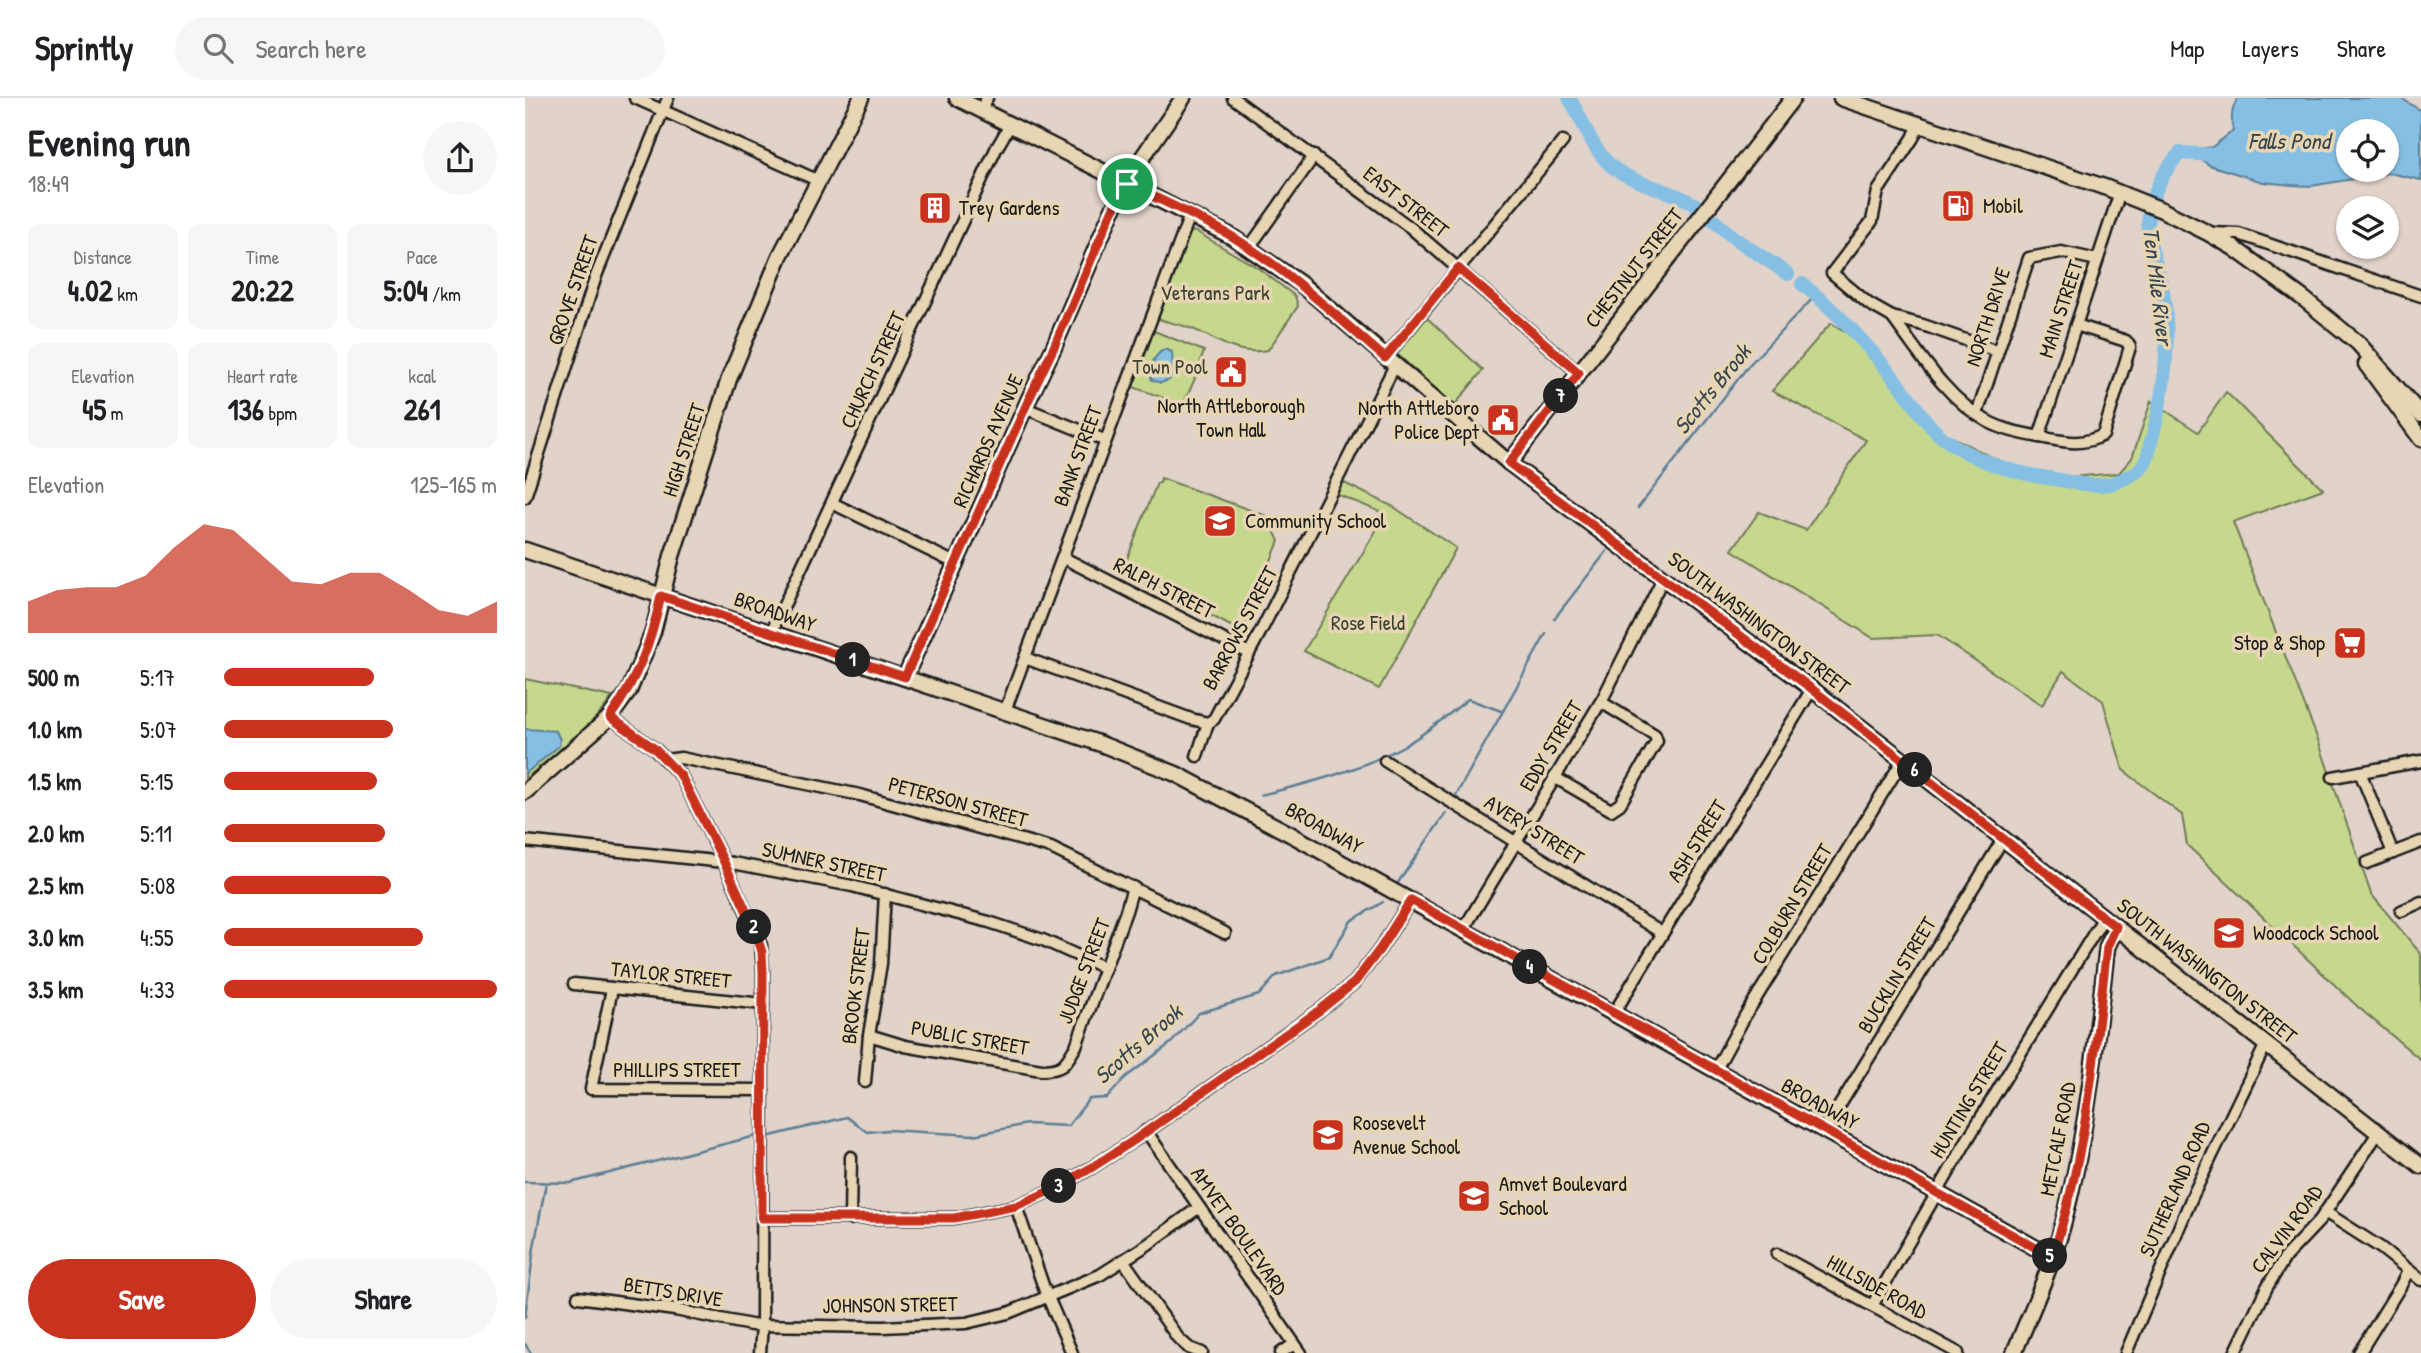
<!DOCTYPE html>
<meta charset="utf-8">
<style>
:root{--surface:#fff;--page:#f6f6f6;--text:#202124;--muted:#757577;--line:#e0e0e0;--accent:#c8321e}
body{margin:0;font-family:"Patrick Hand",sans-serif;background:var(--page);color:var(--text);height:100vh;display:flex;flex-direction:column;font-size:26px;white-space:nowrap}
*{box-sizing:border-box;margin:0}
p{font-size:23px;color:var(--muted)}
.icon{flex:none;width:38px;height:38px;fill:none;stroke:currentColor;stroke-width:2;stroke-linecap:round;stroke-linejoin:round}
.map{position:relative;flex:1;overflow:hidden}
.sheet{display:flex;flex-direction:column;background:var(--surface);width:525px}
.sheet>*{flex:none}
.fabs{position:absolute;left:1811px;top:21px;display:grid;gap:14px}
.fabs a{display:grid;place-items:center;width:63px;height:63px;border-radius:50%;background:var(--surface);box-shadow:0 2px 5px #0004;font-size:35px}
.pin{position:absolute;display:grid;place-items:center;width:60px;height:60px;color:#fff;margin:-30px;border:4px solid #fff;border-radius:50%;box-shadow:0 2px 7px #0007}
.km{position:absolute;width:35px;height:35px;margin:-18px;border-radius:50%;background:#222;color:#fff;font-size:19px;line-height:35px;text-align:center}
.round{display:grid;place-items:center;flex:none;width:74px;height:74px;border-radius:37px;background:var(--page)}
.summary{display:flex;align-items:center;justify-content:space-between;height:119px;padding:0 28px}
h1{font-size:38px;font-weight:700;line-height:52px}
.figures{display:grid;grid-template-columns:repeat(3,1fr);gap:10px;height:119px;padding:7px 28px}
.figures div{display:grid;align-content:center;border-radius:14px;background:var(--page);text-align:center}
.figures b{font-size:30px;font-weight:700}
.figures small{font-size:19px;font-weight:400}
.figures p{font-size:19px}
.chart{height:196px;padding:14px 28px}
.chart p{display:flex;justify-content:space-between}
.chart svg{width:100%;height:126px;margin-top:7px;fill:var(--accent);opacity:.7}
.button{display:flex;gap:14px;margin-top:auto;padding:14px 28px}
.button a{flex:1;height:80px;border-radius:42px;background:var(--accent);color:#fff;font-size:28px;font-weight:700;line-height:80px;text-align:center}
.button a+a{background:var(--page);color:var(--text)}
ul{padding:0 28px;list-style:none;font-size:23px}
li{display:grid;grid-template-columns:112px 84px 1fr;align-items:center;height:52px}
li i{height:18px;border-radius:9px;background:var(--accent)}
header{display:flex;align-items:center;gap:42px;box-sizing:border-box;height:98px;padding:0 35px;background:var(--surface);border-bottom:2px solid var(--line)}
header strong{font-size:33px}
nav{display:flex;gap:38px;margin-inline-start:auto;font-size:24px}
.search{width:490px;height:63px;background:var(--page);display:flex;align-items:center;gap:18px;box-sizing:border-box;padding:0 24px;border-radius:38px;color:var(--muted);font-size:26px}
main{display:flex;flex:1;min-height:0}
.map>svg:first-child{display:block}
</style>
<header>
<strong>Sprintly</strong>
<div class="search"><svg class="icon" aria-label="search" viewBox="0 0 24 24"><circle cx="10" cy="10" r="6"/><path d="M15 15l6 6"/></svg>Search here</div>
<nav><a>Map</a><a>Layers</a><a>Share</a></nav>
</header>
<main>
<section class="sheet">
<div class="summary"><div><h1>Evening run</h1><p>18:49</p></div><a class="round"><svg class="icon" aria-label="share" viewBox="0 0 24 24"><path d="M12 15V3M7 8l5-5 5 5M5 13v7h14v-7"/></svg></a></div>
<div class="figures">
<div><p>Distance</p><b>4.02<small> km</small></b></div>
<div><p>Time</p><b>20:22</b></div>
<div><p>Pace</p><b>5:04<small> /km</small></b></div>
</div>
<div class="figures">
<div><p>Elevation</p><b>45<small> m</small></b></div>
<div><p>Heart rate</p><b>136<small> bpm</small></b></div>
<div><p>kcal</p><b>261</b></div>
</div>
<div class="chart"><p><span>Elevation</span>125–165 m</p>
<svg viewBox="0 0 160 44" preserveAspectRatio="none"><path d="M0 44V33L10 29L20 28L30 28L40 24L50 14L60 6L70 8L80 17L90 26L100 27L110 23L120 23L130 29L140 36L150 38L160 33V44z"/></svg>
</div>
<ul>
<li><b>500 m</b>5:17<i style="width:55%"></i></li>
<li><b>1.0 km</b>5:07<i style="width:62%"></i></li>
<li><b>1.5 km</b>5:15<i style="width:56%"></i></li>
<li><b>2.0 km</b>5:11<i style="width:59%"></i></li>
<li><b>2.5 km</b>5:08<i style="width:61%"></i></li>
<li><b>3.0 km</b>4:55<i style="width:73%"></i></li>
<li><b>3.5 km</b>4:33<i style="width:100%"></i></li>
</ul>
<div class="button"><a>Save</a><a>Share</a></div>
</section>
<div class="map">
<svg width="1896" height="1255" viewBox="0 0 1896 1255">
<rect width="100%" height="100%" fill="#e1d2ca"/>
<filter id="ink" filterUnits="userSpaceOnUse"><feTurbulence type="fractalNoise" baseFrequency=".0143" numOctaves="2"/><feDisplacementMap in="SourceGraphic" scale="14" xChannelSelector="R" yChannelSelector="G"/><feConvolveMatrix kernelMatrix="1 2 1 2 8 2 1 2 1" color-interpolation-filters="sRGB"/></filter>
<g filter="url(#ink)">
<g fill="#c5d88e" stroke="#707a55" stroke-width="2">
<path d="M670,133L733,170L770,198L773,208L743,252C706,259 690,237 659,228C649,225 641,224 632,220L662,136Z"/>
<path d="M900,218L958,272L929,308L872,256Z"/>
<path d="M1306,225L1334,242L1379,286L1417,334L1488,370L1545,379L1594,375L1607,360L1626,303L1673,334L1701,294L1798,391L1708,424L1793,642L1846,796L1896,856V962L1833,909L1662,747L1657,717L1598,672L1578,603L1538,573L1517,607L1412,537L1348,540L1207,452L1234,414L1281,432L1341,342L1247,293Z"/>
<path d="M629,233L679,253L669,283L658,307L608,289Z"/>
<path d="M636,380L742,418L754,443L717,534L598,471L632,385H635Z"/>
<path d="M817,384L867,408L931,450L854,591L779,553L861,416L811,396Z"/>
<path d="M0,581L87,599C64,633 30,655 0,681Z"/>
</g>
<g fill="#85c0e4" stroke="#5b7e94" stroke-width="2" fill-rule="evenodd">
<path d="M1713,0H1876L1896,13V82L1864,75L1786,88L1767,87L1738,84L1684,67L1674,60L1673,51L1687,49L1708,33C1706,20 1706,12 1713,0ZM1862,33V72H1824V33Z"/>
<path d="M640,251L647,254L648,271L644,282L636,285L627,282C622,271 629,257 640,251Z"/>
<path d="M0,631L31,633L35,642L34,648L0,676Z"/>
</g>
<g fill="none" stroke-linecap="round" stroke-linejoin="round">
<g stroke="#5b7e94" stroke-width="2.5">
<path d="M1113,410L1224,267L1291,197"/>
<path d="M1029,521L1082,453"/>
<path d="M735,697C786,685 836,672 882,646C904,633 923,617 943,601L976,613"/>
<path d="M930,699L1021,536"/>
<path d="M872,786L921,715"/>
<path d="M246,1038L322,1019L342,1034L363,1032L448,1037L502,1026L543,1028L564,1001L582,1000L601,979L646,945L674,915L734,897L751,878L804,859L826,823L858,804"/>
<path d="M0,1084L45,1085L231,1038"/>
<path d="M0,1219L9,1149L21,1085"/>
<path d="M0,1246L6,1255"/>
</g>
<g stroke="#85c0e4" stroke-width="14">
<path d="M1044,0C1060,24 1067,56 1093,73C1118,89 1149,92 1174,109"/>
<path d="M1186,120L1209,140L1263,176"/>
<path d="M1277,186C1315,215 1347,252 1376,289C1391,307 1402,329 1421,342C1452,364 1492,376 1530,381C1546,384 1572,390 1588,385C1599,381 1611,377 1619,366C1624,359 1625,345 1628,336C1640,289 1646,243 1638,194C1634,172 1623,149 1623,127C1623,102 1638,73 1655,55L1691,57"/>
</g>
<defs>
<g id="street">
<path d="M110,0L294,83"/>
<path d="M708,0L886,130L1054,275"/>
<path d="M456,12L462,0"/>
<path d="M1394,26L1388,40L1353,93L1347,123L1307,175L1344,206L1367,219L1398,227L1472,253"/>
<path d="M1686,135L1714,136L1896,198"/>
<path d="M724,150L789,58"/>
<path d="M1367,219C1394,255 1422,301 1462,323C1480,333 1500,336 1520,340C1541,344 1558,348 1578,337L1605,249L1601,243L1551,227"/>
<path d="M860,260L1038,43"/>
<path d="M500,310L579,342"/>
<path d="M1452,316L1504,160L1536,154L1572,162"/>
<path d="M1514,339L1595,94"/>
<path d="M0,399L71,178L143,0"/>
<path d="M307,405L430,465"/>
<path d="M537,459L724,555"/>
<path d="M246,535L471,51L485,27"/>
<path d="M500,560L666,621L683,625"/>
<path d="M480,613L665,117"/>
<path d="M85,619L130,651L156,678L199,764L236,847L238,874L237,1227L235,1255"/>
<path d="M672,658L683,625L689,621L737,531L869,269"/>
<path d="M140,662L156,660L335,697L526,750L700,835"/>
<path d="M860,663L1137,835"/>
<path d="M1835,674L1868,755"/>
<path d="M1029,679L1086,712L1095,706L1132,643L1130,637L1076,604"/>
<path d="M1808,679L1896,663"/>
<path d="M0,743L208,765L327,788L464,824L518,842L580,870"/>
<path d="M1842,765L1896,744"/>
<path d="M1876,813L1896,804"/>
<path d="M938,832L1078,600L1138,480"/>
<path d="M49,886L238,906"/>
<path d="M87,891L66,991L238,992"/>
<path d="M1089,915L1287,591"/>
<path d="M344,937L380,948L516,972C539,972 540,966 551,948L601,813L608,789"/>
<path d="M1191,971L1220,918L1378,662"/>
<path d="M340,984L344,937L356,866L360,796"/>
<path d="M621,1033L776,1255"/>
<path d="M1299,1033L1478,741"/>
<path d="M491,1108L519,1190L547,1255"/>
<path d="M1800,1114L1856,1150L1896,1182"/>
<path d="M237,1120H429L491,1108L527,1092L566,1070L608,1043L795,912L830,884L855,851L886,802"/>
<path d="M325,1121L326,1059"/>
<path d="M1252,1156L1433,1255"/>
<path d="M598,1162L653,1240L664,1250L677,1255"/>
<path d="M53,1199L150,1212L226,1227L358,1229L441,1225L483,1215L575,1177L622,1147L673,1110"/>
<path d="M1347,1208L1444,1039L1579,819"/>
<path d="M756,1255L769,1246"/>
<path d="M1601,1255L1667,1099L1741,946"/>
<path d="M1710,1255L1742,1189L1761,1158L1795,1122L1853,1035"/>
<path d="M1834,1255L1876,1187L1883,1173"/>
</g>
<g id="secondary">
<path d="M432,0L706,138L776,186L984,365L1287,591L1896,1068"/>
<path d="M984,365L1268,0"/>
<path d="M0,452L576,646L651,676L767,737L1527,1159"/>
<path d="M380,579L504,301L528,251L587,113L617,60L658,0"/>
<path d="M0,694L85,619L104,593L128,534L147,458L204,281L255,158L336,0"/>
<path d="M1489,1255C1506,1214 1525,1172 1537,1130C1562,1038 1571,943 1582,849L1591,829"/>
</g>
<g id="primary">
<path d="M1316,0L1582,90L1637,112L1683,135L1709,150L1779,201L1833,245L1896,317"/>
<path d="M1841,266L1896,341"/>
</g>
</defs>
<use href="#street" stroke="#1c1c1c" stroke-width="15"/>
<use href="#secondary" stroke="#1c1c1c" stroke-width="19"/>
<use href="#primary" stroke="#1c1c1c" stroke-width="19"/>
<use href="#street" stroke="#e7d5b3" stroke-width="10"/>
<use href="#secondary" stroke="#e7d5b3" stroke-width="14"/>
<use href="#primary" stroke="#e7d5b3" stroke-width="14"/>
</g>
</g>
<g fill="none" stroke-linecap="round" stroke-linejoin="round" filter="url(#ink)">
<defs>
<path id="route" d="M602,86C637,103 675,119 708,139C764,174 811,217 860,260L933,170L1054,275L984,365L1287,591L1591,829L1582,849C1570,953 1561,1059 1527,1159L886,802L855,851L830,884L795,912L608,1043L566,1070L527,1092L491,1108L429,1120H237L238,874L237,854L230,832L199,764L156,678L130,651L85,619C113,580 126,544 136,498L380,579L504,301L528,251L587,113Z"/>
</defs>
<use href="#route" stroke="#fff" stroke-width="14"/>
<use href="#route" stroke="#c8321e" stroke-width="9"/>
</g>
<defs>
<symbol id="fuel-square" viewBox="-11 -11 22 22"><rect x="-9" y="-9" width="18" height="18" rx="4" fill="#c8321e" stroke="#e7d5b3"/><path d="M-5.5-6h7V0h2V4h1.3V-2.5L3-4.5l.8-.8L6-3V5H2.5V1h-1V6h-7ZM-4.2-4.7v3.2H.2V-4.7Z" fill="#fff"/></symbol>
<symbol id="building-square" viewBox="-11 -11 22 22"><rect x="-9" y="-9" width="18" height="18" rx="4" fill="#c8321e" stroke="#e7d5b3"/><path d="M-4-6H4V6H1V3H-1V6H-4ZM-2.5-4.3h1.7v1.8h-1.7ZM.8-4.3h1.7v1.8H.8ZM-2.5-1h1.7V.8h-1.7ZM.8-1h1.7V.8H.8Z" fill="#fff"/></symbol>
<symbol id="civic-square" viewBox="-11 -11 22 22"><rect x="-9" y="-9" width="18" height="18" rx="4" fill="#c8321e" stroke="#e7d5b3"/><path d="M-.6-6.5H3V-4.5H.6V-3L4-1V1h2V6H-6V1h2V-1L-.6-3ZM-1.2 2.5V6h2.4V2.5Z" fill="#fff"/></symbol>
<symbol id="school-square" viewBox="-11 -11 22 22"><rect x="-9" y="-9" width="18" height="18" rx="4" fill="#c8321e" stroke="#e7d5b3"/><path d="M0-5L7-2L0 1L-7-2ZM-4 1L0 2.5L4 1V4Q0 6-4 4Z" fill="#fff"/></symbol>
<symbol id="supermarket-square" viewBox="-11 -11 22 22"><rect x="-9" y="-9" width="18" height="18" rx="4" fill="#c8321e" stroke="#e7d5b3"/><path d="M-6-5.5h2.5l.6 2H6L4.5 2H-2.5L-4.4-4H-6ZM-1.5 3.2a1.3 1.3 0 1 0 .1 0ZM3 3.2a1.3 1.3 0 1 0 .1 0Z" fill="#fff"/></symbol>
</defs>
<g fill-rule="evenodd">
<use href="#fuel-square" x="1414" y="89" width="38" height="38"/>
<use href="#building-square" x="391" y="91" width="38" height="38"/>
<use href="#civic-square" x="687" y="255" width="38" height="38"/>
<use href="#civic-square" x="959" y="303" width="38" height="38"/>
<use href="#school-square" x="676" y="404" width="38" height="38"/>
<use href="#supermarket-square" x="1806" y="526" width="38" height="38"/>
<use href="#school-square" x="1685" y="816" width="38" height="38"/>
<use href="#school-square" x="784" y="1018" width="38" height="38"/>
<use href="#school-square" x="930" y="1079" width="38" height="38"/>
</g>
<g text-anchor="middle" stroke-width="7" stroke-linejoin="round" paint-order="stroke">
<g font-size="21" fill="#1c1c1c" stroke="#e7d5b3">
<text transform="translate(881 104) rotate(38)" y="7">EAST STREET</text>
<text transform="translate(1109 170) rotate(-52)" y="7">CHESTNUT STREET</text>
<text transform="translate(48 192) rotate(-71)" y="7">GROVE STREET</text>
<text transform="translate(1536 211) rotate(-72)" y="7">MAIN STREET</text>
<text transform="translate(1463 219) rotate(-72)" y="7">NORTH DRIVE</text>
<text transform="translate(348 272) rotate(-65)" y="7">CHURCH STREET</text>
<text transform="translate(463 343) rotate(-66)" y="7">RICHARDS AVENUE</text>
<text transform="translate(159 352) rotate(-72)" y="7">HIGH STREET</text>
<text transform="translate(553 358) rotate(-70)" y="7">BANK STREET</text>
<text transform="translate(639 490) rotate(27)" y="7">RALPH STREET</text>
<text transform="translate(250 514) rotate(19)" y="7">BROADWAY</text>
<text transform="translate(1234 525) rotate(37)" y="7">SOUTH WASHINGTON STREET</text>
<text transform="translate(715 530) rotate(-62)" y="7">BARROWS STREET</text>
<text transform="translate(1026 648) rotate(-59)" y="7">EDDY STREET</text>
<text transform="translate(433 704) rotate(15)" y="7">PETERSON STREET</text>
<text transform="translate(799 730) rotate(29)" y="7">BROADWAY</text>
<text transform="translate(1009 732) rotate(32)" y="7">AVERY STREET</text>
<text transform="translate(1172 743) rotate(-58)" y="7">ASH STREET</text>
<text transform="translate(299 764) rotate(12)" y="7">SUMNER STREET</text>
<text transform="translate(1267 806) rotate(-59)" y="7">COLBURN STREET</text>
<text transform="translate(559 873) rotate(-69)" y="7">JUDGE STREET</text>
<text transform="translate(1682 873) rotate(38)" y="7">SOUTH WASHINGTON STREET</text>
<text transform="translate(146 877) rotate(6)" y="7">TAYLOR STREET</text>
<text transform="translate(1372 877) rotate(-59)" y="7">BUCKLIN STREET</text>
<text transform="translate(331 888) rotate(-83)" y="7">BROOK STREET</text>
<text transform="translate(445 940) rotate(10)" y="7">PUBLIC STREET</text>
<text x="152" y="979">PHILLIPS STREET</text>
<text transform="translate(1444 1002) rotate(-59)" y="7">HUNTING STREET</text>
<text transform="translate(1295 1006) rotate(29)" y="7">BROADWAY</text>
<text transform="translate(1533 1041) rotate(-79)" y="7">METCALF ROAD</text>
<text transform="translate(1650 1091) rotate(-66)" y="7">SUTHERLAND ROAD</text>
<text transform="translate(1762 1131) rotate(-53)" y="7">CALVIN ROAD</text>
<text transform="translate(714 1133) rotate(55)" y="7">AMVET BOULEVARD</text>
<text transform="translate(1352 1189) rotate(29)" y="7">HILLSIDE ROAD</text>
<text transform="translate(148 1194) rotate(9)" y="7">BETTS DRIVE</text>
<text transform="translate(365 1207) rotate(-1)" y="7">JOHNSON STREET</text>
</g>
<g font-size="21" fill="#1c1c1c" stroke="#e7d5b3" text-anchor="start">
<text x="1458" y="115">Mobil</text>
<text x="434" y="117">Trey Gardens</text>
<text x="706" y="315" text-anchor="middle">North Attleborough<tspan x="706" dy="24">Town Hall</tspan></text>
<text x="954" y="317" text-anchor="end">North Attleboro<tspan x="954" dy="24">Police Dept</tspan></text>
<text x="720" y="430">Community School</text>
<text x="1800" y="552" text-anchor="end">Stop &amp; Shop</text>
<text x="1728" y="842">Woodcock School</text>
<text x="828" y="1032">Roosevelt<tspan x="828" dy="24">Avenue School</tspan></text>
<text x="974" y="1093">Amvet Boulevard<tspan x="974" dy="24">School</tspan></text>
</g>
<g font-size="21" fill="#3e4233" stroke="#e7d5b3">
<text x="690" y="202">Veterans Park</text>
<text x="645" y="276">Town Pool</text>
<text x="843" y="532">Rose Field</text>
</g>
<g font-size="23" font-style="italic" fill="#36454e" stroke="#e7d5b3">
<text x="1764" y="51">Falls Pond</text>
<text transform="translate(1633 188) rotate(83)" y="8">Ten Mile River</text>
<text transform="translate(1187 291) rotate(-51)" y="8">Scotts Brook</text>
<text transform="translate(613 946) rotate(-41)" y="8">Scotts Brook</text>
</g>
</g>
</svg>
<div class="fabs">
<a><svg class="icon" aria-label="locate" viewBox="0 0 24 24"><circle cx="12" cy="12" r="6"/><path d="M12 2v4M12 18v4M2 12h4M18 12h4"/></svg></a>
<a><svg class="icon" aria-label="layers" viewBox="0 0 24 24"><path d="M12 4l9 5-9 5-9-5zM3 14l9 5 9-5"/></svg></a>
</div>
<div class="pin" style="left:602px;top:86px;background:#1e9e55"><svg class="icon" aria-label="arrive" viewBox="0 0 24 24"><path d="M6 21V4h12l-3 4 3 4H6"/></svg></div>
<b class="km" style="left:328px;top:562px">1</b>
<b class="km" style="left:229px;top:829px">2</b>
<b class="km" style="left:534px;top:1088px">3</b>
<b class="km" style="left:1005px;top:869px">4</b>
<b class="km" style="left:1525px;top:1158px">5</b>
<b class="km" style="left:1390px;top:672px">6</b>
<b class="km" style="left:1036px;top:298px">7</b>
</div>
</main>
